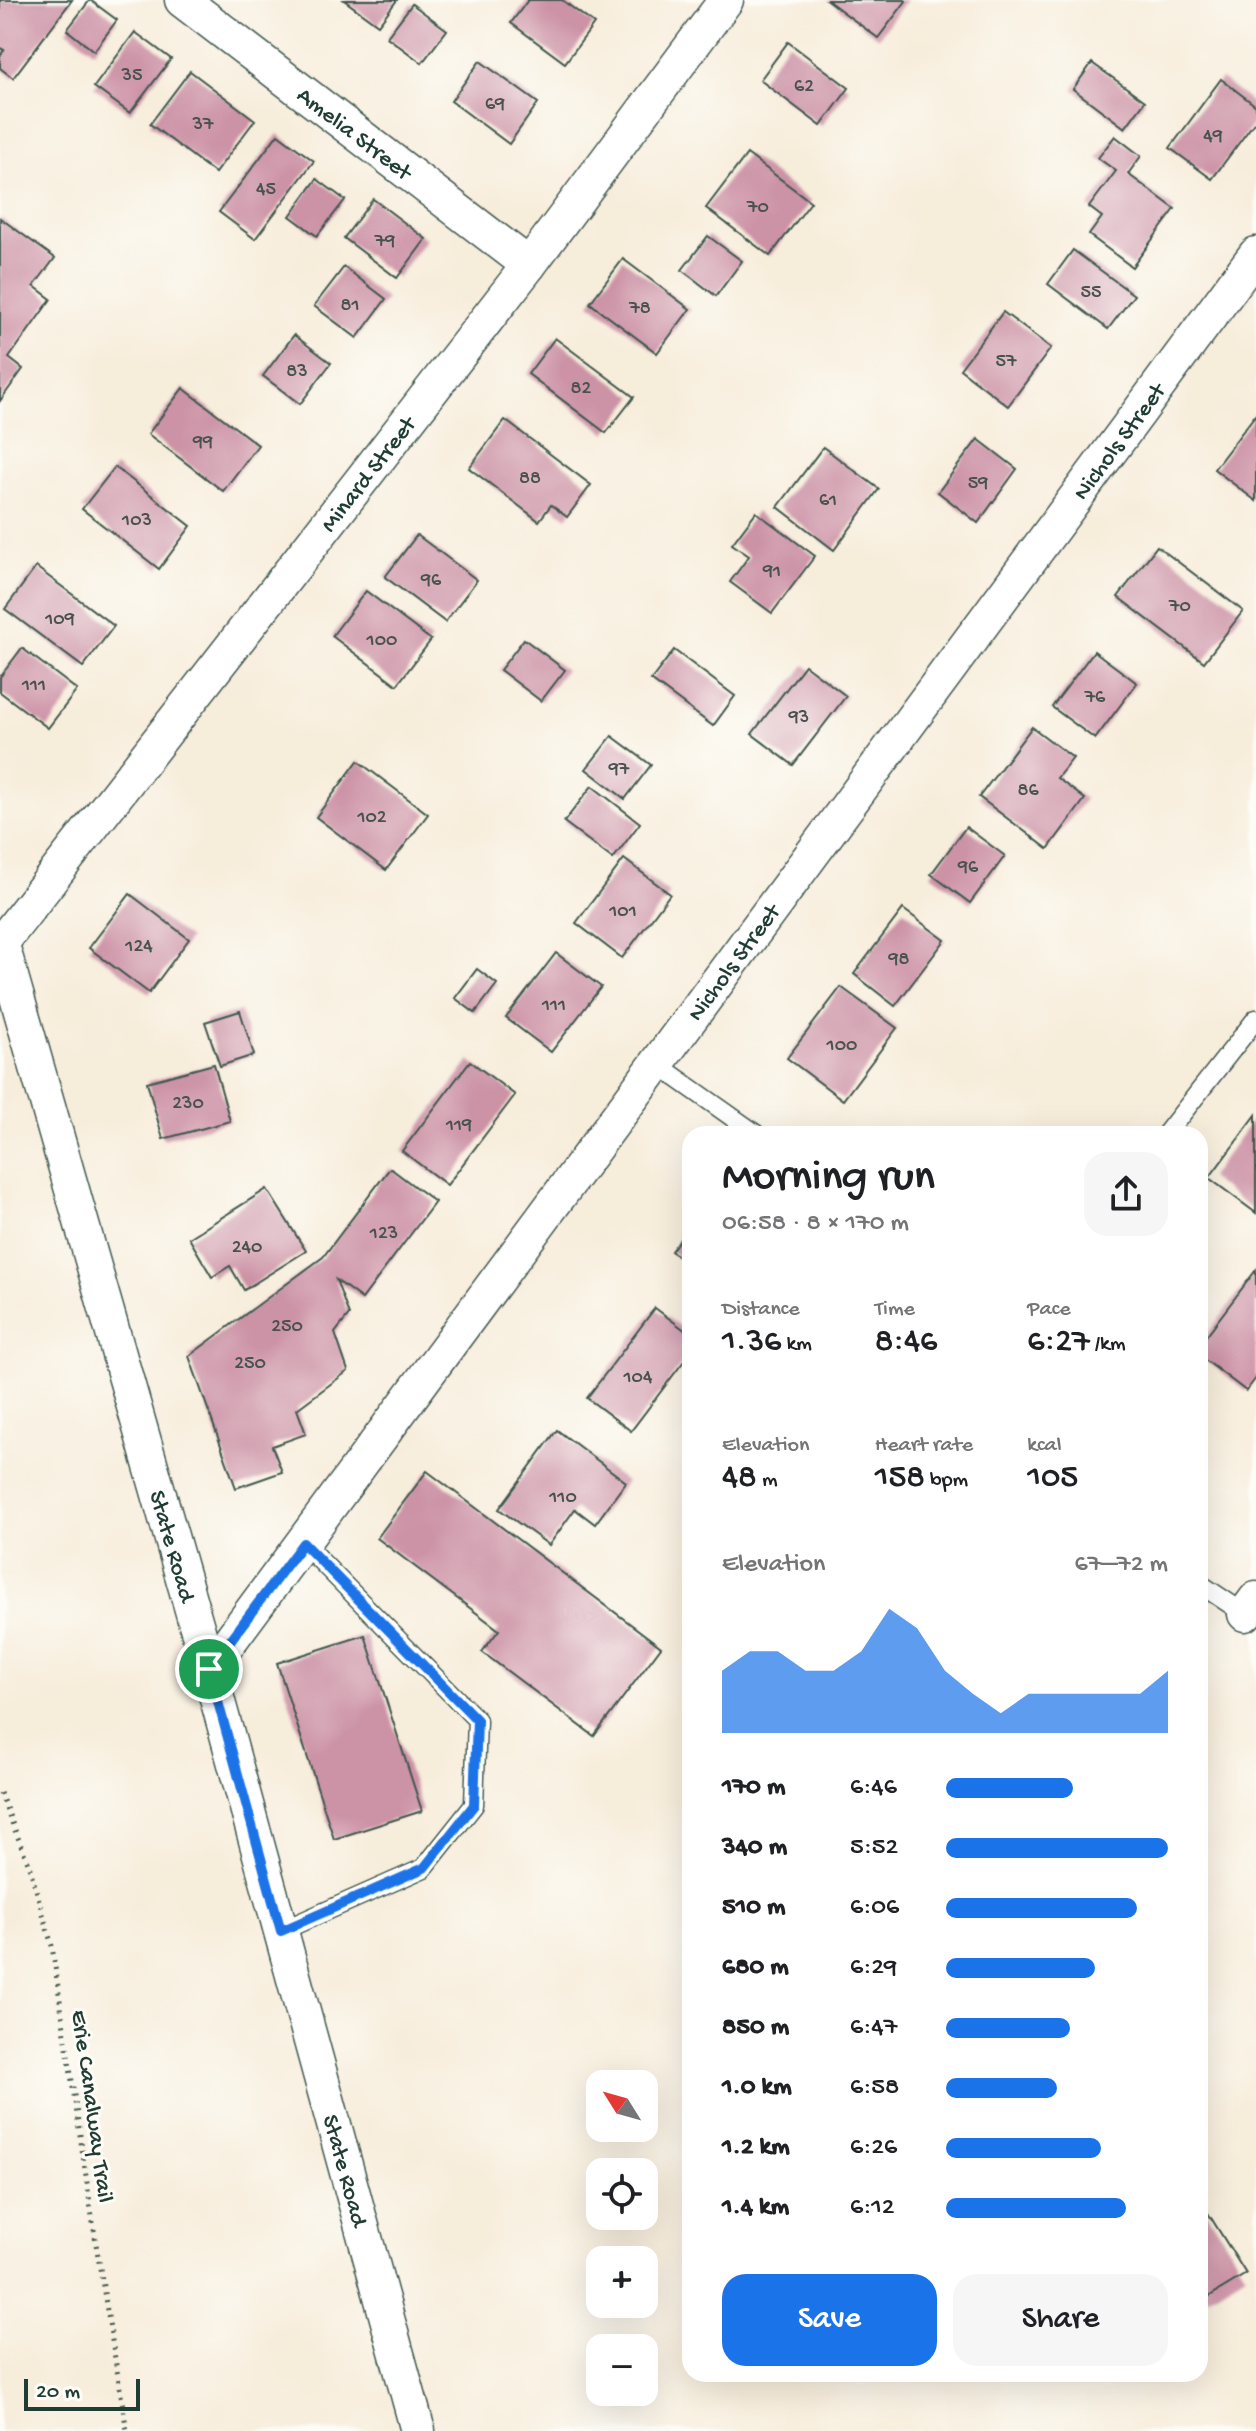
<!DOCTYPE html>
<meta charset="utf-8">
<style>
:root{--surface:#fff;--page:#f6f6f6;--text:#202124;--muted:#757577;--accent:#1a73e8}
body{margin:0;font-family:"Gochi Hand",sans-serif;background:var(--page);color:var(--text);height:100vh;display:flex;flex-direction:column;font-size:30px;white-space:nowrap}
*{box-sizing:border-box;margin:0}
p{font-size:26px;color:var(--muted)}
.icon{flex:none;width:44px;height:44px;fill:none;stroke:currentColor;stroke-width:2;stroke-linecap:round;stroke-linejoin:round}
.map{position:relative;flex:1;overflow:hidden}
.drawer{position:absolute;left:682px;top:1126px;width:526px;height:1256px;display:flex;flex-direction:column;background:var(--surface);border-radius:24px;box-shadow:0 8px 32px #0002}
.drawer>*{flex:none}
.needle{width:52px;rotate:307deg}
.controls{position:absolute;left:586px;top:2070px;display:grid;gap:16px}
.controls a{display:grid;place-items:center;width:72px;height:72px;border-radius:16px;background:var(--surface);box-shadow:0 8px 32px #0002;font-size:40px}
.scale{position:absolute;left:24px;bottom:20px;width:116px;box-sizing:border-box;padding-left:8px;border:4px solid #1f3d34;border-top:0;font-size:22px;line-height:28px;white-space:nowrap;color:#1f3d34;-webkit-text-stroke:6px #fdfcf7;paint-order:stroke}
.pin{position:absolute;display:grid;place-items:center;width:68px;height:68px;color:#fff;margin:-34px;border:4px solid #fff;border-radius:50%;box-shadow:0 2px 8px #0007}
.round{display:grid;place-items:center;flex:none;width:84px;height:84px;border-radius:24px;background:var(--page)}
.summary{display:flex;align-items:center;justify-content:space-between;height:136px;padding:0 40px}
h1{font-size:44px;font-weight:600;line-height:60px}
.metrics{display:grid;grid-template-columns:repeat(3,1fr);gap:12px;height:136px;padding:8px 40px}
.metrics div{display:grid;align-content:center}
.metrics b{font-size:34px;font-weight:600}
.metrics small{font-size:22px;font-weight:400}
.metrics p{font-size:22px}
.chart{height:224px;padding:16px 40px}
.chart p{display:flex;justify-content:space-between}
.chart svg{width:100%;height:144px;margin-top:8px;fill:var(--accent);opacity:.7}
.action{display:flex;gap:16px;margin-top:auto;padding:16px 40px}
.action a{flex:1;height:92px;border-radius:24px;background:var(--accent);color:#fff;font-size:32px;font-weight:600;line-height:92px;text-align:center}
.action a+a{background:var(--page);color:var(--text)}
ul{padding:0 40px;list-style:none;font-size:26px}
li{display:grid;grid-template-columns:128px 96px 1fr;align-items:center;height:60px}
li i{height:20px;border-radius:10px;background:var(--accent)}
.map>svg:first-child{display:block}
</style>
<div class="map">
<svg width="1256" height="2431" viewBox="0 0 1256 2431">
<rect width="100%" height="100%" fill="#fdfcf7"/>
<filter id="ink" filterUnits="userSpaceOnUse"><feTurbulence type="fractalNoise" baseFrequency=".0125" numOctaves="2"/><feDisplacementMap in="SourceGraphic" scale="16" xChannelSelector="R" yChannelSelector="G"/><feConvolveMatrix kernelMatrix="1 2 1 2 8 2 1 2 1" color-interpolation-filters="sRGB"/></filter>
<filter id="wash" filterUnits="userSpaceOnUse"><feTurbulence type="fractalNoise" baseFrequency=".006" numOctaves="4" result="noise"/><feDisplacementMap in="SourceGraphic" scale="32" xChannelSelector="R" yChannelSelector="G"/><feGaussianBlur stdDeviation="1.8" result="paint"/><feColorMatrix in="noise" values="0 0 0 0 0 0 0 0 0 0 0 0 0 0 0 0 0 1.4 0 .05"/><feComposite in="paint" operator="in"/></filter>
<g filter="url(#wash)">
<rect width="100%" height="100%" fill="#f7eddb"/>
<g id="blocks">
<g fill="#cc92a6">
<path d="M0,0H72L13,78L0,68V56L4,50L0,48Z"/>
<path d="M90,0L117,20L94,51L67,30Z"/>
<path d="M344,0H397L378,25Z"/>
<path d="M528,0H562L594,24L565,63L511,23Z"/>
<path d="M827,0H905L906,1L878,38Z"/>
<path d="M412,4L447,30L422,63L387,37Z"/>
<path d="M135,32L171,59L130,113L94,87Z"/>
<path d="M788,42L849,88L821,126L760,80Z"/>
<path d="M480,61L538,103L509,144L451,101Z"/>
<path d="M1092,63L1145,101L1125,128L1073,89Z"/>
<path d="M190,71L255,120L215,173L150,124Z"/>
<path d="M1221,79L1256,106V120L1212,179L1170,148Z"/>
<path d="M278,134L314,161L255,239L219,212Z"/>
<path d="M1115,136L1141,156L1128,174L1175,209L1132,267L1089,235L1102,217L1089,207L1116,171L1098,158Z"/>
<path d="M747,154L811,202L770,256L706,208Z"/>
<path d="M317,179L345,200L317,236L290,216Z"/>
<path d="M373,199L426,239L397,278L344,238Z"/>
<path d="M0,218L55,258L34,286L51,299L9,358L23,369L0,401Z"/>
<path d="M708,236L742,261L716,296L682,270Z"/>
<path d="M1073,250L1134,295L1108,329L1048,284Z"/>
<path d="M623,259L690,309L657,353L590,303Z"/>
<path d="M344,267L386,299L357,338L314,306Z"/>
<path d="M1003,312L1051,348L1008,406L960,369Z"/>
<path d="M294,335L331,363L300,404L263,376Z"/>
<path d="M555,338L634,397L606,433L528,374Z"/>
<path d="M183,388L258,445L223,491L148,434Z"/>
<path d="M1256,414V501L1214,469Z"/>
<path d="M505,420L591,485L567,517L551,505L539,521L469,468Z"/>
<path d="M978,439L1017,469L978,523L938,492Z"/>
<path d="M823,447L879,489L834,550L778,507Z"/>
<path d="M115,467L191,526L159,569L82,509Z"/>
<path d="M756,512L815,556L772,613L730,582L749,556L732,544Z"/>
<path d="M417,535L477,580L445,622L385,577Z"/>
<path d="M1157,546L1243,611L1204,662L1118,597Z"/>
<path d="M36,567L114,626L83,667L5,609Z"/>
<path d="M366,591L431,640L397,685L332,636Z"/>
<path d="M524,639L565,670L541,701L500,670Z"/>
<path d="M22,648L77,690L48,728L0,692V677Z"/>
<path d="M674,650L735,696L713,726L651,680Z"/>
<path d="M1094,651L1137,683L1095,739L1052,707Z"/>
<path d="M805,665L846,696L793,765L752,734Z"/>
<path d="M1032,727L1073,758L1057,778L1085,799L1048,849L979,797Z"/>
<path d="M612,736L651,765L625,799L586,769Z"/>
<path d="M358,761L428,814L386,870L316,817Z"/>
<path d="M592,786L640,823L613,859L564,822Z"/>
<path d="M966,827L1005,856L970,903L931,874Z"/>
<path d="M624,859L670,894L622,958L576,923Z"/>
<path d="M130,894L189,939L149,993L89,948Z"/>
<path d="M903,909L945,940L895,1006L854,974Z"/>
<path d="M556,953L601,987L551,1052L506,1018Z"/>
<path d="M477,969L497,984L475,1013L455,998Z"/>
<path d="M841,987L897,1028L843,1100L787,1058Z"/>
<path d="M240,1011L254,1055L220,1066L205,1022Z"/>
<path d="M470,1061L515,1095L447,1185L402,1151Z"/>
<path d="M214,1064L230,1121L163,1139L147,1082Z"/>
<path d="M1256,1115V1213L1209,1178Z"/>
<path d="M390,1168L435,1202L362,1299L336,1280L349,1315L335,1333L348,1371L297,1409L306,1434L272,1446L282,1472L236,1488L189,1356L323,1257Z"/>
<path d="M267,1189L306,1251L244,1290L230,1266L212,1277L189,1238Z"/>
<path d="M690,1226V1265L671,1251Z"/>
<path d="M1256,1270V1378L1246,1391L1200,1356V1344Z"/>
<path d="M655,1308L690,1334V1353L631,1431L587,1398Z"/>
<path d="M557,1430L626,1482L595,1524L575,1509L549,1545L499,1509Z"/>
<path d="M427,1471L661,1647L594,1736L482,1652L499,1630L377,1538Z"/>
<path d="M365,1635L422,1811L334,1839L277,1663Z"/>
<path d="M1203,2205L1246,2274L1200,2302V2207Z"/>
</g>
</g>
</g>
<g filter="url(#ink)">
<use href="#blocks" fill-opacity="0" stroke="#3f574d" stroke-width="2"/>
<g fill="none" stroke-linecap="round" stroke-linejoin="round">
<defs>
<g id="lane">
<path d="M657,1064L756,1134"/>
<path d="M1166,1134L1256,1019"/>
<path d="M1200,1584L1245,1614"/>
<path d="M281,1931L424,1868L474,1805L477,1720L303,1543"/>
</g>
<g id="street">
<path id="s1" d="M182,0L529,265"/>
<path id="s2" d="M0,938L209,1669L418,2431"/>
<path id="s3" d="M2,942L529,265L726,0"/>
<path d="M1245,1614L1256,1599"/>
<path id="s4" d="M209,1669L1256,254"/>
</g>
</defs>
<use href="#lane" stroke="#3f574d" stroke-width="21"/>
<use href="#street" stroke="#3f574d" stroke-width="37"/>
<path stroke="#3f574d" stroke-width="5" stroke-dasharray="2 6" stroke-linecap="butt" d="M0,1793L29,1865L52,1946L97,2250L127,2431"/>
<use href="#lane" stroke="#fff" stroke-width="18"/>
<use href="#street" stroke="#fff" stroke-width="34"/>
</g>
</g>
<g fill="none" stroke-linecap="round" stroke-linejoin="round" filter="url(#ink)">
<defs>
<path id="route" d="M303,1543L477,1720L474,1805L424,1868L281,1931L209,1669Z"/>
</defs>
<use href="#route" stroke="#fff" stroke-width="16"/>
<use href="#route" stroke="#1a73e8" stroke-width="10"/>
</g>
<g text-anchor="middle" stroke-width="6" stroke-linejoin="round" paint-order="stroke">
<g font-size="20" fill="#4a5250">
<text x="132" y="80">35</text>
<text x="804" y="91">62</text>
<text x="495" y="109">69</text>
<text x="203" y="129">37</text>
<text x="1213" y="141">49</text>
<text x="266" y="194">45</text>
<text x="758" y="212">70</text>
<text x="385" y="246">79</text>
<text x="1091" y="297">55</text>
<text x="350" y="310">81</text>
<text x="640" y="313">78</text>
<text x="1006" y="366">57</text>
<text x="297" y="376">83</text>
<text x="581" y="393">82</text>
<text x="203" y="447">99</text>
<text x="530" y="483">88</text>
<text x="978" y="488">59</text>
<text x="828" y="505">61</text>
<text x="137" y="525">103</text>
<text x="772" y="576">91</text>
<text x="431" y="585">96</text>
<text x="1180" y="611">70</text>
<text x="60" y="624">109</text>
<text x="382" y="645">100</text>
<text x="34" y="690">111</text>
<text x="1095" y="702">76</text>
<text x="799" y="722">93</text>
<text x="619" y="774">97</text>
<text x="1028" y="795">86</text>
<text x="372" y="822">102</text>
<text x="968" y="872">96</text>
<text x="623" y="916">101</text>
<text x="139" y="951">124</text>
<text x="899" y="964">98</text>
<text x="554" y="1010">111</text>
<text x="842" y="1050">100</text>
<text x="188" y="1108">230</text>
<text x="459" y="1130">119</text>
<text x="384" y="1238">123</text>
<text x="247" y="1252">240</text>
<text x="287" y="1331">250</text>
<text x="250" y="1368">250</text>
<text x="638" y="1382">104</text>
<text x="563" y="1502">110</text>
</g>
<g font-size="24" fill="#1f3d34" stroke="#fdfcf7">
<text dy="8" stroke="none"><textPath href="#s1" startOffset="218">Amelia Street</textPath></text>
<text dy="8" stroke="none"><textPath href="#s4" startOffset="1528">Nichols Street</textPath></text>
<text dy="8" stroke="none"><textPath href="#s3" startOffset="594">Minard Street</textPath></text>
<text dy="8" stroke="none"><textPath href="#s4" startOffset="880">Nichols Street</textPath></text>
<text dy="8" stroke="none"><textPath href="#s2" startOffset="632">State Road</textPath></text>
<text transform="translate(94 2106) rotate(82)" y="8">Erie Canalway Trail</text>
<text dy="8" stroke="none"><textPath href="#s2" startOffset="1280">State Road</textPath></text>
</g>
</g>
</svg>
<div class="controls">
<a><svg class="needle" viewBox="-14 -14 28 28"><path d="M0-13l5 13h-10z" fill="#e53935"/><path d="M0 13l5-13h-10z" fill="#757577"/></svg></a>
<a><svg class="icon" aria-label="locate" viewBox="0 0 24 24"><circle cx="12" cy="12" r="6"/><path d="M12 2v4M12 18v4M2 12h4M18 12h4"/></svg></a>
<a>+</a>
<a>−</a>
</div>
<div class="scale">20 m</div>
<div class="pin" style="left:209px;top:1669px;background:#1e9e55"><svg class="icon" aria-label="arrive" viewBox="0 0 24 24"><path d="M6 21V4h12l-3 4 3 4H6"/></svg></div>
<section class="drawer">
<div class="summary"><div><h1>Morning run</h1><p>06:58 · 8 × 170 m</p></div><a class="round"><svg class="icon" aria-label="share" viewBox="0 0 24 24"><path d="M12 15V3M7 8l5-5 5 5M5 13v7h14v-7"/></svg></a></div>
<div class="metrics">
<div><p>Distance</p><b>1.36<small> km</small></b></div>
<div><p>Time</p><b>8:46</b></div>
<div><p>Pace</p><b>6:27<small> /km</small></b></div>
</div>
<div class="metrics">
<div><p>Elevation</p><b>48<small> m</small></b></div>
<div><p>Heart rate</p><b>158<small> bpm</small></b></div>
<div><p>kcal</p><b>105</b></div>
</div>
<div class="chart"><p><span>Elevation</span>67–72 m</p>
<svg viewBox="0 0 160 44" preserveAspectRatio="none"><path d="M0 44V25L10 19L20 19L30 25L40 25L50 19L60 6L70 12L80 25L90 32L100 38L110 32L120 32L130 32L140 32L150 32L160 25V44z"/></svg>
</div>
<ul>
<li><b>170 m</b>6:46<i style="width:57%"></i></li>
<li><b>340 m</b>5:52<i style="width:100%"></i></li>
<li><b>510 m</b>6:06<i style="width:86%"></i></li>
<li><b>680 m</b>6:29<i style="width:67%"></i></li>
<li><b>850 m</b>6:47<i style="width:56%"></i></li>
<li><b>1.0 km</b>6:58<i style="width:50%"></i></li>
<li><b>1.2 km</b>6:26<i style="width:70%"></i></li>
<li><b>1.4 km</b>6:12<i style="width:81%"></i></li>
</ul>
<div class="action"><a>Save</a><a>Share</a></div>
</section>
</div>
